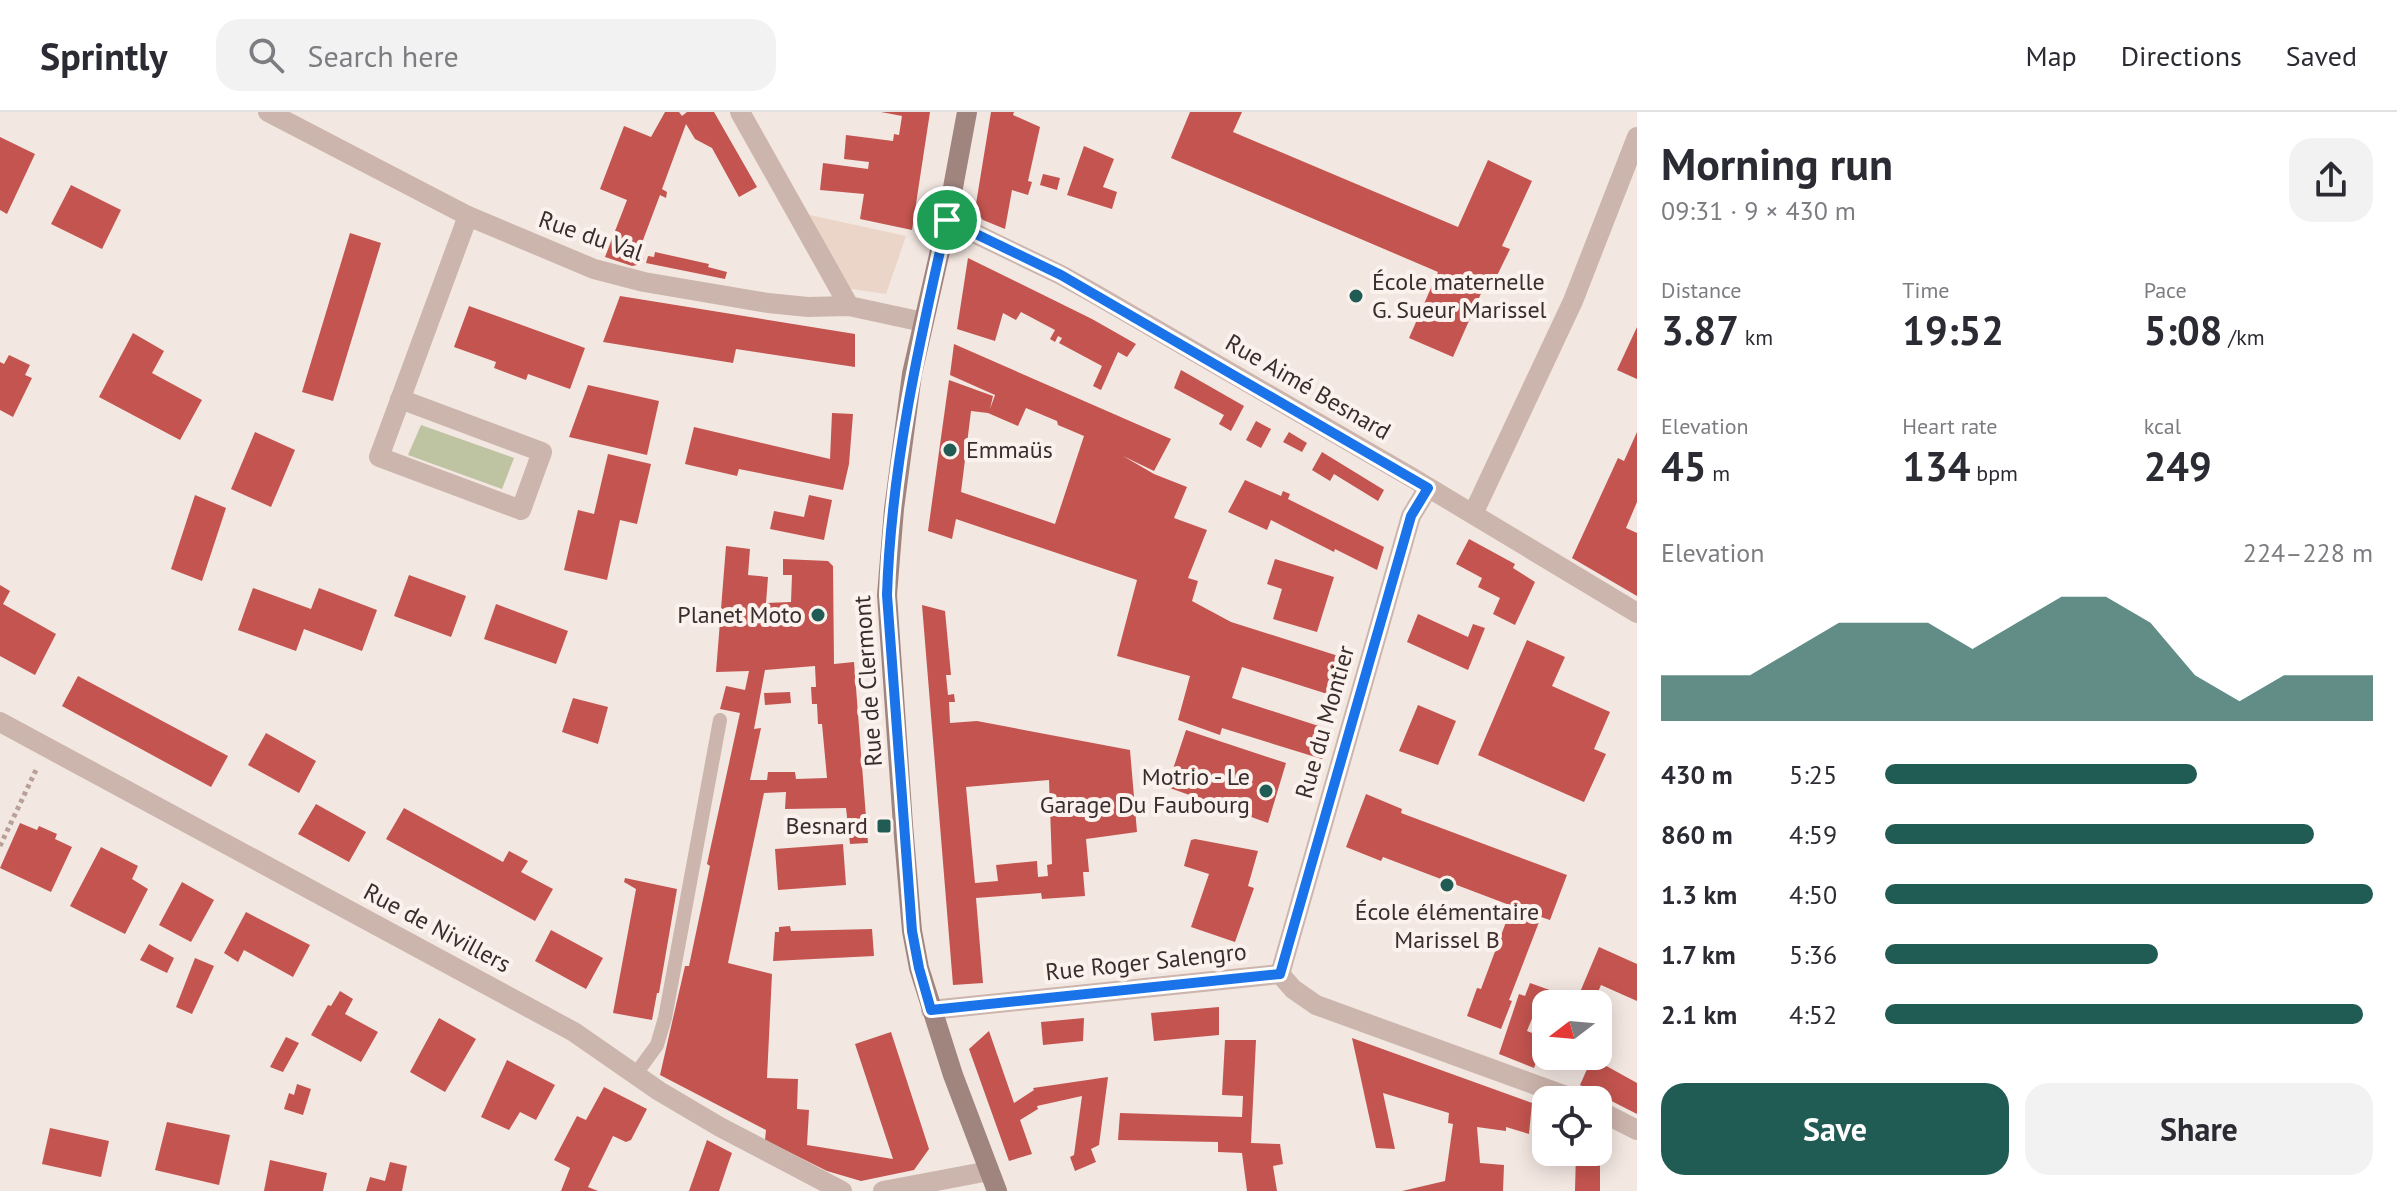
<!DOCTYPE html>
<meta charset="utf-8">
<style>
:root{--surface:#fff;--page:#f2f2f3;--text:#2b2b33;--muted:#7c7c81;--line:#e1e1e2;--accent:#215c54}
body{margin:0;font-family:"PT Sans",sans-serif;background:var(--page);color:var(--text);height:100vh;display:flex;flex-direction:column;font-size:30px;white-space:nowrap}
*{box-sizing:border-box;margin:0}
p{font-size:26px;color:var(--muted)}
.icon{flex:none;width:44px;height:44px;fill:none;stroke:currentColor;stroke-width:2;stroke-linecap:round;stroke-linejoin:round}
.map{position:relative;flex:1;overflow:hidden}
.drawer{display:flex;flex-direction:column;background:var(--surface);width:760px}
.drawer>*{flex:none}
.needle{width:52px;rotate:254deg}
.buttons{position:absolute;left:1532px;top:878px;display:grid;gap:16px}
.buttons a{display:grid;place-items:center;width:80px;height:80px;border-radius:16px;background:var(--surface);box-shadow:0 4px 20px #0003;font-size:40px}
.pin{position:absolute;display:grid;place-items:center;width:68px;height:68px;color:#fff;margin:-34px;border:4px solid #fff;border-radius:50%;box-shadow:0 2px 8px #0007}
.round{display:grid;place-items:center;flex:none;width:84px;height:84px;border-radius:24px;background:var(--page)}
.summary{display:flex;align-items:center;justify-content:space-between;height:136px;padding:0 24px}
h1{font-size:44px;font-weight:700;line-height:60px}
.metrics{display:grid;grid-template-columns:repeat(3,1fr);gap:12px;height:136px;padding:8px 24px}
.metrics div{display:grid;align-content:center}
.metrics b{font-size:40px;font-weight:700}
.metrics small{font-size:22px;font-weight:400}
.metrics p{font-size:22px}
.chart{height:224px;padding:16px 24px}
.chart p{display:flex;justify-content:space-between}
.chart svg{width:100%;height:144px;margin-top:8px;fill:var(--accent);opacity:.7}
.button{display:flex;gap:16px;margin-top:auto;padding:16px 24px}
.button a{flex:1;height:92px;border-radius:24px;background:var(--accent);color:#fff;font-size:32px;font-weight:700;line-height:92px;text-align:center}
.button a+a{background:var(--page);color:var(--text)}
ul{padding:0 24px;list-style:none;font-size:26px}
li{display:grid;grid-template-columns:128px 96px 1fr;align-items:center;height:60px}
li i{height:20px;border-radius:10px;background:var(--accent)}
header{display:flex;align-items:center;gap:48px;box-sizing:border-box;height:112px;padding:0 40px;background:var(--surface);border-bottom:2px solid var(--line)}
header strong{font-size:38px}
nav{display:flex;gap:44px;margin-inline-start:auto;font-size:28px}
.search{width:560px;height:72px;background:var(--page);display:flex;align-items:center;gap:20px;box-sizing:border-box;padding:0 28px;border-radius:24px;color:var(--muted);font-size:30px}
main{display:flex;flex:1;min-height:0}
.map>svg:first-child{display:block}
</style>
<header>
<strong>Sprintly</strong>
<div class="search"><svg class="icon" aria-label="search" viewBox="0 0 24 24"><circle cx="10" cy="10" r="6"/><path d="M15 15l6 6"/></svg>Search here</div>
<nav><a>Map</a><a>Directions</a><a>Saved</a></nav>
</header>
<main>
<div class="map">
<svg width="1637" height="1079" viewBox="0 0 1637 1079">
<rect width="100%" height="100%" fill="#f3e7e1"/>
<path fill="#bec3a1" d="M421,313L514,346L502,377L408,343Z"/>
<path fill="#ebd5c9" d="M796,100L906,124L886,182L838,175Z"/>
<g fill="#c4544f" fill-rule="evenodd">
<path d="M665,0H679L682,4L687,0H714L757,75L739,85L712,36L695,27L686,12L662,77L667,80L666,86L660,83L637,144L644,146L642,152L632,154L605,145L627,88L600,77L624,14L651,25Z"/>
<path d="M881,0H930L912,118L860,107L864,82L820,78L823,51L868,57L869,50L844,47L846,23L893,29L894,22L899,23L902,4Z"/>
<path d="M991,0H1014L1013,3L1040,15L1028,69L1032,70L1028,83L1012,78L1005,117L983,108L975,98Z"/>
<path d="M1190,0H1242L1233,20L1458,115L1488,48L1532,69L1502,134L1510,137L1489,180L1483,177L1453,245L1409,226L1438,160L1171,46Z"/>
<path d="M0,25L35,42L7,102L0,98Z"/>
<path d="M1084,34L1114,47L1103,75L1117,80L1112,97L1067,83Z"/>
<path d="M1043,62L1060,66L1057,78L1040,73Z"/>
<path d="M71,73L121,98L102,137L51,112Z"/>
<path d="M350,121L381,131L333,289L302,280Z"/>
<path d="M655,140L709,152L708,155L727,160L725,167L646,151L648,144L654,145Z"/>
<path d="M968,146L1092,207L1136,232L1127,245L1118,240L1101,278L1093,274L1102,254L1059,231L1062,226L1058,224L1055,230L1050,227L1055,218L1021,200L1016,208L1003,201L995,229L957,217Z"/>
<path d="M620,184L855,222V255L736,237L733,251L603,230Z"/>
<path d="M469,194L585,236L570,277L528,262L526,268L494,256L496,250L454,235Z"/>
<path d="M1637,215V267L1617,258Z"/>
<path d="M133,221L164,239L152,261L202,288L180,328L99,285Z"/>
<path d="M954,232L1171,327L1154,359L1123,344L1154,362L1187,375L1174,406L1207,418L1188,466L1198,469L1192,489L1231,510L1351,548L1340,586L1242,555L1232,586L1331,618L1322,647L1222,616L1220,623L1178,608L1190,564L1117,544L1137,468L956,407L952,427L928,419L949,268L993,284L990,297L995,283L950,263ZM1026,296L1057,309L1058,313L1084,324L1055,412L961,380L971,299L988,301L1018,314Z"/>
<path d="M9,243L30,253L25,263L32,266L13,305L0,298V250L4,252Z"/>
<path d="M1181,258L1244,294L1231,319L1219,312L1224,303L1174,276Z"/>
<path d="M588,273L659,289L647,343L569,325Z"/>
<path d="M832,301L853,302L849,352L843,378L739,357L737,364L685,352L694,315L830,347Z"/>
<path d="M1256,309L1271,317L1261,336L1246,328Z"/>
<path d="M255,320L295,338L271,395L231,377Z"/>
<path d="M1289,320L1307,331L1302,340L1283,330Z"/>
<path d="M1637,320V390L1626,416L1637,421V484L1572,446L1618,346L1624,349Z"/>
<path d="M1322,340L1384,378L1378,389L1334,362L1330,369L1312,358Z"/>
<path d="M608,342L651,352L637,412L620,408L607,468L564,458L578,398L594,402Z"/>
<path d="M1245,368L1281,384L1283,379L1290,382L1288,387L1384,435L1377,458L1335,437L1334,440L1271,408L1267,418L1228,400Z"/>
<path d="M195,383L226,396L202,469L171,457Z"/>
<path d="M809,383L832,388L824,428L770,417L774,399L804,405Z"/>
<path d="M1469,427L1515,452L1513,456L1535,470L1515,513L1493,502L1500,486L1478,475L1482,466L1456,452Z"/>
<path d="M726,434L750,437L748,463L768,465L766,491L791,490L792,463H783V447L828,449L833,454L834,552L854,550L868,731L850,732L846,696L785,697L786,680L764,681L728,851L772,862L767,966L798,967L797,997L809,998L807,1033L893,1047L855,932L891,920L929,1037L914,1058L861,1069L827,1059L765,1028L766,1018L660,963L685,854H689L710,754L707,752L740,601L720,597L726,574L745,578L749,559L716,560ZM815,554L816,575H811L812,592H817L818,612H822L827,666L796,667L795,660H768L767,668H750L761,616L754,617L765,558Z"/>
<path d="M1275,447L1334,465L1317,520L1273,507L1282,477L1267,472Z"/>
<path d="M409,463L466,484L451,525L394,504Z"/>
<path d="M0,473L10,479L3,492L56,522L35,563L0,544Z"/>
<path d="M253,476L311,497L319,476L377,498L362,539L304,517L296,539L238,518Z"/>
<path d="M496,492L568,519L556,552L484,527Z"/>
<path d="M922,493L945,499L951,563H946L948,583L954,582L955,590H949L950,611L977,609L1130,638L1137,720L1086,727L1089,760H1083L1085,784L1042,787L1041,781L976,786L983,871L953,873ZM1049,668L1052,752L1047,753L1048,764L1038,765L1037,749L996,753L998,769L975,771L966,675Z"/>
<path d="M1418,502L1468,525L1473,512L1485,516L1468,558L1407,530Z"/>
<path d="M1527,528L1565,545L1552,574L1610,600L1594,637L1606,642L1584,690L1478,643Z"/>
<path d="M78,564L228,644L211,675L62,594Z"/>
<path d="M790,580L791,591L765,593L764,581Z"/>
<path d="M573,586L608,595L598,632L562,620Z"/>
<path d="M1418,593L1456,609L1438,653L1399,639Z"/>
<path d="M1186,618L1286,651L1268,711L1167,675Z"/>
<path d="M266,621L316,649L299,681L248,653Z"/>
<path d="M1366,682L1402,697L1401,701L1567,763L1550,808L1541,805L1509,888L1512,889L1501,917L1467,904L1477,876L1481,877L1512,794L1383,745L1381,749L1346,735Z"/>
<path d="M316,692L366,720L349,750L298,722Z"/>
<path d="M404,696L503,750L509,739L528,749L521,760L553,777L535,809L386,727Z"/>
<path d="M20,711L37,718L39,714L57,722L55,727L72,735L51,780L0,756Z"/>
<path d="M1195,727L1258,739L1248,774L1254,776L1235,830L1191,815L1209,762L1184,754L1191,728Z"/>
<path d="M843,732L846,773L778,778L775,737Z"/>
<path d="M101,735L138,754L132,767L148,777L125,822L70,794Z"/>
<path d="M625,766L677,777L659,881H657L652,908L613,901L636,777L624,770Z"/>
<path d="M182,770L214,788L191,830L159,813Z"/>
<path d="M246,800L310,833L293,865L244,838L238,850L224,841Z"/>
<path d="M790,814L791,819L872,817L874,844L773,849L775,820H779V815Z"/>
<path d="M551,818L603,846L586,877L535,849Z"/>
<path d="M149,832L174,846L167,861L140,848Z"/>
<path d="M1599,835L1637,852V889L1601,873L1593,892H1575Z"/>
<path d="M195,846L214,854L192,902L176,895Z"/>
<path d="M1530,871L1561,882L1558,892L1539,889L1527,919L1545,926L1534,956L1499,942L1519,882L1525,884Z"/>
<path d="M340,879L353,887L345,902L378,920L361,950L311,923L328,893L331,894Z"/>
<path d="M1219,895V923L1154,929L1151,901Z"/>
<path d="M439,906L476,927L445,980L410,960Z"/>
<path d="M1084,906L1083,929L1043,933L1041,910Z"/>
<path d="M989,919L1014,991L1034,978L1033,976L1108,965L1099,1033L1091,1037L1096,1050L1075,1059L1070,1045L1074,1043L1082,984L1037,994L1038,997L1020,1008L1032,1042L1009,1049L969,937Z"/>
<path d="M286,925L299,931L283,960L270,955Z"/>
<path d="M1352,926L1532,991L1529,1022L1506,1015V1019L1477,1015L1480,1051L1504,1053L1503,1079H1402L1445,1069L1453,1012L1448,1011L1449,1001L1383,981L1395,1037L1376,1036Z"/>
<path d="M1225,928H1256L1251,1031L1280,1032L1283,1052L1273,1054L1277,1079H1247L1242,1041L1218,1040V1030L1118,1028L1120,1001L1242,1005L1243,984L1222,983Z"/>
<path d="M1553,944H1563L1559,953L1547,957Z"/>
<path d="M1592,946L1637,971V1002L1580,973Z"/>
<path d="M507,948L555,973L536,1008L520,1000L509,1018L481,1005Z"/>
<path d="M297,972L311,977L303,1003L284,997L289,981L294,983Z"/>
<path d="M604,975L647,997L631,1028L626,1030L613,1024L588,1075L598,1079H561L570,1056L554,1048L577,1004L586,1008Z"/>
<path d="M167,1010L230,1023L219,1073L155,1058Z"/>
<path d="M50,1016L109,1029L101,1065L42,1052Z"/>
<path d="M707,1028L732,1041L728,1052L719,1079H689Z"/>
<path d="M1576,1040L1600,1045V1079H1575Z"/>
<path d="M270,1048L327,1061L323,1079H264Z"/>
<path d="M390,1050L407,1054L402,1079H366L370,1065L385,1069Z"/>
</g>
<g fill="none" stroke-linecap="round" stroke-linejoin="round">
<path stroke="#b89f97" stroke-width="5" stroke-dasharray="4 4" stroke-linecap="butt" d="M0,734L36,658"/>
<path stroke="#ccb5ad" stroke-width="14" d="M635,963L657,933L665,906L720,608"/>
<g stroke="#ccb5ad" stroke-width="20">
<path d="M268,0L468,104L594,157L644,170L768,191L808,195L849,194L923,210"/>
<path d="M740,0L849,194"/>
<path d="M947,108L1061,163L1095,182L1411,365L1637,501"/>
<path d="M400,287L542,340L521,398L379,345L468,104"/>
<path d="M1473,402L1573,189L1637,25"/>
<path d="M0,610L574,920L659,979L720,1015L842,1079"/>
<path d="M1280,862L1411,404L1428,376"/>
<path d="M1280,862L1293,877L1316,893L1577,988"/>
<path d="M931,898L1280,862"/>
<path d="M1598,998L1637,1018"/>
<path d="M883,1079L989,1059"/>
</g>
<path stroke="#a0847e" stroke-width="20" d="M967,0L947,108L912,262L894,397L887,483L903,713L912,819L919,856L953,963L997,1079"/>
</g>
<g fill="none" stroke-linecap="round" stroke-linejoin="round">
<defs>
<path id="route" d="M947,108L1061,163L1428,376L1411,404L1280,862L931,898L919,856L912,819L887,483C891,356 919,231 947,108Z"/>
</defs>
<use href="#route" stroke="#fff" stroke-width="16"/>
<use href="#route" stroke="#1a73e8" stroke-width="10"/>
</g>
<g fill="#215c54" stroke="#fbf2ee" stroke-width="3">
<circle cx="1356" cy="184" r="8"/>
<circle cx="950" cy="338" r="8"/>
<circle cx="818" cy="503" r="8"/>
<circle cx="1266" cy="679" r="8"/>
<rect x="876" y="706" width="16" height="16" rx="4"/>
<circle cx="1447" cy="773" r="8"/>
</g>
<g text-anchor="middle" stroke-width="8" stroke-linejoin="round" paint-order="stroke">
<g font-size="24" fill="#3a2d2b" stroke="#fbf2ee">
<text transform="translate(591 124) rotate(19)" y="8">Rue du Val</text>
<text transform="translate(1308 275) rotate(30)" y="8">Rue Aimé Besnard</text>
<text transform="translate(868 569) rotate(-94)" y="8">Rue de Clermont</text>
<text transform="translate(1325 610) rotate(-74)" y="8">Rue du Montier</text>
<text transform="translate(437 816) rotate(28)" y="8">Rue de Nivillers</text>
<text transform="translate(1146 850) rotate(-6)" y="8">Rue Roger Salengro</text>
</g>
<g font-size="24" fill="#3a2d2b" stroke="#fbf2ee" text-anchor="end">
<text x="1372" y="178" text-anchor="start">École maternelle<tspan x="1372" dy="28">G. Sueur Marissel</tspan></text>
<text x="966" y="346" text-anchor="start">Emmaüs</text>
<text x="802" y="511">Planet Moto</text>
<text x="1250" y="673">Motrio - Le<tspan x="1250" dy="28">Garage Du Faubourg</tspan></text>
<text x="868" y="722">Besnard</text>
<text x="1447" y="808" text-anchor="middle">École élémentaire<tspan x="1447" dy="28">Marissel B</tspan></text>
</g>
</g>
</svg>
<div class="buttons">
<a><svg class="needle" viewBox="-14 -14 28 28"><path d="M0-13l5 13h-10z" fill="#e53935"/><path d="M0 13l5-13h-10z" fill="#7c7c81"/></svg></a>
<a><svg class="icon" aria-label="locate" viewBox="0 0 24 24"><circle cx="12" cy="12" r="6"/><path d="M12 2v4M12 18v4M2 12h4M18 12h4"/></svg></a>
</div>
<div class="pin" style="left:947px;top:108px;background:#1e9e55"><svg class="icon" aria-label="arrive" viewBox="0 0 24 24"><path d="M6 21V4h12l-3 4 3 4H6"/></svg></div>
</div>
<section class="drawer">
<div class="summary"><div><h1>Morning run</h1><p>09:31 · 9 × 430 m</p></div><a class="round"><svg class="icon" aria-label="share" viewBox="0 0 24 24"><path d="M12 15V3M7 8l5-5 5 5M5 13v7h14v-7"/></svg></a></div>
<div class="metrics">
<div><p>Distance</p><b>3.87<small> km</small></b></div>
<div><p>Time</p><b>19:52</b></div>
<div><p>Pace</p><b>5:08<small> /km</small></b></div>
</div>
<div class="metrics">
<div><p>Elevation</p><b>45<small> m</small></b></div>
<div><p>Heart rate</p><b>134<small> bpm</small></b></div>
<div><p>kcal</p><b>249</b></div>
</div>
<div class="chart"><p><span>Elevation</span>224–228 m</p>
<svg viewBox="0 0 160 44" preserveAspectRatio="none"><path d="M0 44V30L10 30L20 30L30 22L40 14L50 14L60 14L70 22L80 14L90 6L100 6L110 14L120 30L130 38L140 30L150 30L160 30V44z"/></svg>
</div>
<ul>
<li><b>430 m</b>5:25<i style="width:64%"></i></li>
<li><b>860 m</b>4:59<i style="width:88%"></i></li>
<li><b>1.3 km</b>4:50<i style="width:100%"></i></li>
<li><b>1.7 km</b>5:36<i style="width:56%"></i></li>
<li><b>2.1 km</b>4:52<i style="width:98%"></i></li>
</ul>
<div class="button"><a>Save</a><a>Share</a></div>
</section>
</main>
